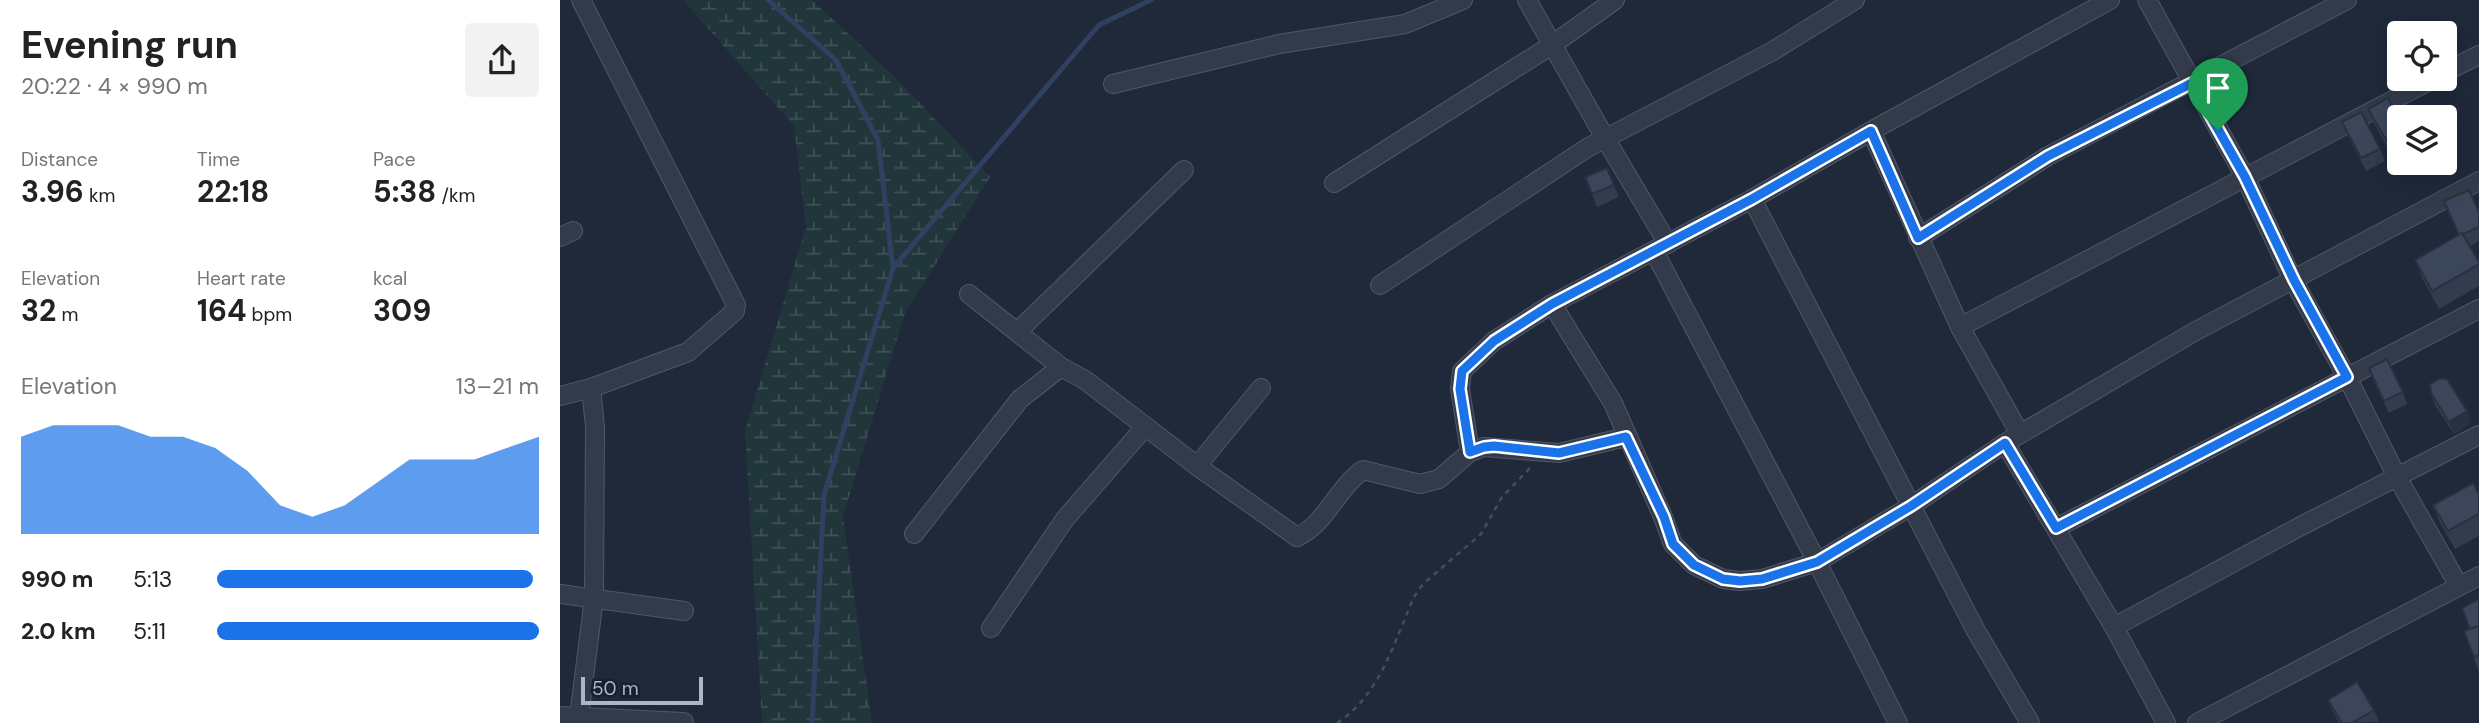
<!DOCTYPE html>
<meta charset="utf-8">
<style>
:root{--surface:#fff;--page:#f2f2f2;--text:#222;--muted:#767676;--accent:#1a73e8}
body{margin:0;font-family:"DM Sans",sans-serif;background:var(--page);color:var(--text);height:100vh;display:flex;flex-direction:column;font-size:26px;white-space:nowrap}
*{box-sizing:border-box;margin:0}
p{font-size:23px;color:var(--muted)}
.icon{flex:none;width:38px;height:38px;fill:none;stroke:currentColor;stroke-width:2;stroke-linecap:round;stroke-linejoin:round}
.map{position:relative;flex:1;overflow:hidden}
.side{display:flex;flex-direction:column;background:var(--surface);width:560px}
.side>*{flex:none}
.fabs{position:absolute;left:1827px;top:21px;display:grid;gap:14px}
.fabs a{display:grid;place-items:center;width:70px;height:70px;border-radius:7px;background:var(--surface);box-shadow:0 7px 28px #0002;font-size:35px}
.scale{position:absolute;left:21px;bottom:18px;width:122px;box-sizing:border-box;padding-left:7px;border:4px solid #adb5c7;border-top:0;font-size:19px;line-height:24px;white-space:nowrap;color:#adb5c7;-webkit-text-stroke:5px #18202f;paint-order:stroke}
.pin{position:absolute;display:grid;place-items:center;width:60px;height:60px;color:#fff;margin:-72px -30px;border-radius:50% 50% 50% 0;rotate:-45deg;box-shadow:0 0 7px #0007}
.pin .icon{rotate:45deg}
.round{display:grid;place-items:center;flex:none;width:74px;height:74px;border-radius:7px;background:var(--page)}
.overview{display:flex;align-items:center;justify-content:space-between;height:119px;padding:0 21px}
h1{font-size:38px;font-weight:700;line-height:52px}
.stats{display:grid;grid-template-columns:repeat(3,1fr);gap:10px;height:119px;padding:7px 21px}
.stats div{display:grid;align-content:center}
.stats b{font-size:30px;font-weight:700}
.stats small{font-size:19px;font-weight:400}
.stats p{font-size:19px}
.chart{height:196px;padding:14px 21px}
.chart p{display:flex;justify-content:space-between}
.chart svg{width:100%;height:126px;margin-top:7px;fill:var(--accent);opacity:.7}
ul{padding:0 21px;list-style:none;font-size:23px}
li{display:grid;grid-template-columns:112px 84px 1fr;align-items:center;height:52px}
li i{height:18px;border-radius:9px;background:var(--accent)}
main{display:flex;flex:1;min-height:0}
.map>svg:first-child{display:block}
</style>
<main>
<section class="side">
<div class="overview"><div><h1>Evening run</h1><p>20:22 · 4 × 990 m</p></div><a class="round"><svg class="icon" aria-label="share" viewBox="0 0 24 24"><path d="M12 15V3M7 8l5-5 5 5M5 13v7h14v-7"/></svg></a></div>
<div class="stats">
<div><p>Distance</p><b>3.96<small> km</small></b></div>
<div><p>Time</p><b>22:18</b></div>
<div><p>Pace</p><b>5:38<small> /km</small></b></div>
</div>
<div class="stats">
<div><p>Elevation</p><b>32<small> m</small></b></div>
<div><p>Heart rate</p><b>164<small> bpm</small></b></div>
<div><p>kcal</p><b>309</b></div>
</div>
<div class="chart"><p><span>Elevation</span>13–21 m</p>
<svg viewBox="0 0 160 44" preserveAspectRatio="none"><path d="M0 44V10L10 6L20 6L30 6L40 10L50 10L60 14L70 22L80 34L90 38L100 34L110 26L120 18L130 18L140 18L150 14L160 10V44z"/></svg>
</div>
<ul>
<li><b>990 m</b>5:13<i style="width:98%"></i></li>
<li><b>2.0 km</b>5:11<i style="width:100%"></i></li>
</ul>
</section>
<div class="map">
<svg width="1919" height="723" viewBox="0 0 1919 723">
<defs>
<pattern id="wetland-marsh" width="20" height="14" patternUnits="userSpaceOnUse" patternTransform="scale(1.75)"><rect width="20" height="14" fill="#21363b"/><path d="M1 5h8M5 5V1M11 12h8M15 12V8" fill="none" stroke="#3f5156"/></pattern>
</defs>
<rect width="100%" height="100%" fill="#1f293a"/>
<path fill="url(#wetland-marsh)" d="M123,0H252L339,81L430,177L345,313L283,516L312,723H202L185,431L246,227L234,126Z"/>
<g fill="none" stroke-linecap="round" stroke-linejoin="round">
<g stroke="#2f4061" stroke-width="5">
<path d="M208,0L276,60L318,140L333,268"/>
<path d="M252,723L264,495L333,268L539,25L591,0"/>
</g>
<defs>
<g id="street">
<path d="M967,0L1045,138L1108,244"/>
<path d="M1587,0L1685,177L1733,280L1787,377L1837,477L1899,586"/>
<path d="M1885,72L1919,55"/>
<path d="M553,84L719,44L845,24L903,0"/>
<path d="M1311,131L1400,327L1460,434"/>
<path d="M774,183L992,45L1055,0"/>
<path d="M1192,199L1415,629L1470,723"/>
<path d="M0,237L13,231"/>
<path d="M1358,238L1488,156L1787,0"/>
<path d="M1094,251L1257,562L1338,723"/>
<path d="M820,285L1027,148L1211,52L1295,0"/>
<path d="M409,294L501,367L525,380L637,466L737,537C766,524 777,488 803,470L860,484L879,479L910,452L924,447L999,453L1066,437"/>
<path d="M992,304L1053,403L1103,517L1113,544L1134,565L1163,579L1180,581L1202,579L1257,562L1351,506L1445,443L1634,332L1919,181"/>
<path d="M1400,327L1873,79"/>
<path d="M457,332L624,170"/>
<path d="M0,396L31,388L128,352L175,311L176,305L21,0"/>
<path d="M1445,443L1554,627L1606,723"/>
<path d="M910,452L900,389L902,371L934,341L992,304L1192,199L1311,131L1550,0"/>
<path d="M637,466L701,388"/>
<path d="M1496,528L1919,309"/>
<path d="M354,534L460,399L501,367"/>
<path d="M0,594L124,611"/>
<path d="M1554,627L1739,527L1919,435"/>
<path d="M431,628L505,519L585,427"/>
<path d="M0,716L124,722"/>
<path d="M19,717L34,598L35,427L31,388"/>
<path d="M1637,723L1919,576"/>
</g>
</defs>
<use href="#street" stroke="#505868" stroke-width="20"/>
<path stroke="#3c5256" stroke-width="2.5" stroke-dasharray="5 5" stroke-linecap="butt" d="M777,723C820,695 834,642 854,597L863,584L921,534L942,497L971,467"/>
<use href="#street" stroke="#333b4b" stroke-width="18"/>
</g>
<g fill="#333c4e">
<path d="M1808,109L1839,118V152L1832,156L1813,122Z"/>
<path d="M1782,122L1820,149L1825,161L1806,171L1787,134Z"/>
<path d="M1025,177L1054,185L1059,197L1037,207Z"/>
<path d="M1884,201L1919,212V241L1910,246L1919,262V286L1879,309L1862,278L1855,260L1898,235Z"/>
<path d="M1809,368L1843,392L1847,404L1829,413L1813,380Z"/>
<path d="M1871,393L1907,411L1911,423L1894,434L1875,405Z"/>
<path d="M1919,494V536L1895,549L1880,523L1873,505Z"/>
<path d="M1919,599V672L1910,649V629L1902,608Z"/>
<path d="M1768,700L1814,710L1819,722L1779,723L1773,712Z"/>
</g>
<path fill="#293140" d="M1907,411L1911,423L1894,434L1889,422Z"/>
<g fill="#3b465b" stroke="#293140" stroke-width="2">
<path d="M1828,98L1839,118V137L1828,143L1808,109Z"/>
<path d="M1801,112L1820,149L1801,158L1782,122Z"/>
<path d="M1047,168L1054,185L1032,194L1025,177Z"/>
<path d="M1909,190L1919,212V227L1903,234L1902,233L1899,235L1884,201Z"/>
<path d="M1902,233L1919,262V264L1872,291L1855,260Z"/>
<path d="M1827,359L1843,392L1824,401L1809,368Z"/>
<path d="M1879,379H1887L1907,411L1889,422L1871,393L1870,384Z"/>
<path d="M1913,483L1919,494V514L1888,531L1873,505Z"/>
<path d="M1919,599V626L1910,629L1902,608Z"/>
<path d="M1919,626V655L1914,657L1904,631Z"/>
<path d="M1797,682L1814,710L1792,723H1782L1768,700Z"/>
</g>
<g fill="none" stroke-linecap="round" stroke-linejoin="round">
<defs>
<path id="route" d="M1632,83L1685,177L1734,280L1787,377L1496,528L1445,443L1351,506L1257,562L1202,579L1180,581L1163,579L1134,565L1113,544L1104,517L1066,437L999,453L934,446L924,447L910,452L900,389L902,371L934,341L992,304L1192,199L1311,131L1358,238L1488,156Z"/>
</defs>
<use href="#route" stroke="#fff" stroke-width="14"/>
<use href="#route" stroke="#1a73e8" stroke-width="9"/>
</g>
</svg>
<div class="fabs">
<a><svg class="icon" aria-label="locate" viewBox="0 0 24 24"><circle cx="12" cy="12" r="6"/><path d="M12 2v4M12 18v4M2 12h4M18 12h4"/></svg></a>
<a><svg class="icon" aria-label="layers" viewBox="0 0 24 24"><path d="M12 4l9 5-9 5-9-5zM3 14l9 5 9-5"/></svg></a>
</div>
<div class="scale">50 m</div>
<div class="pin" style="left:1658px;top:130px;background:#1e9e55"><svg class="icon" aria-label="arrive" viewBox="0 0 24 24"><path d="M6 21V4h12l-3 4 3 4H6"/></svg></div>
</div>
</main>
